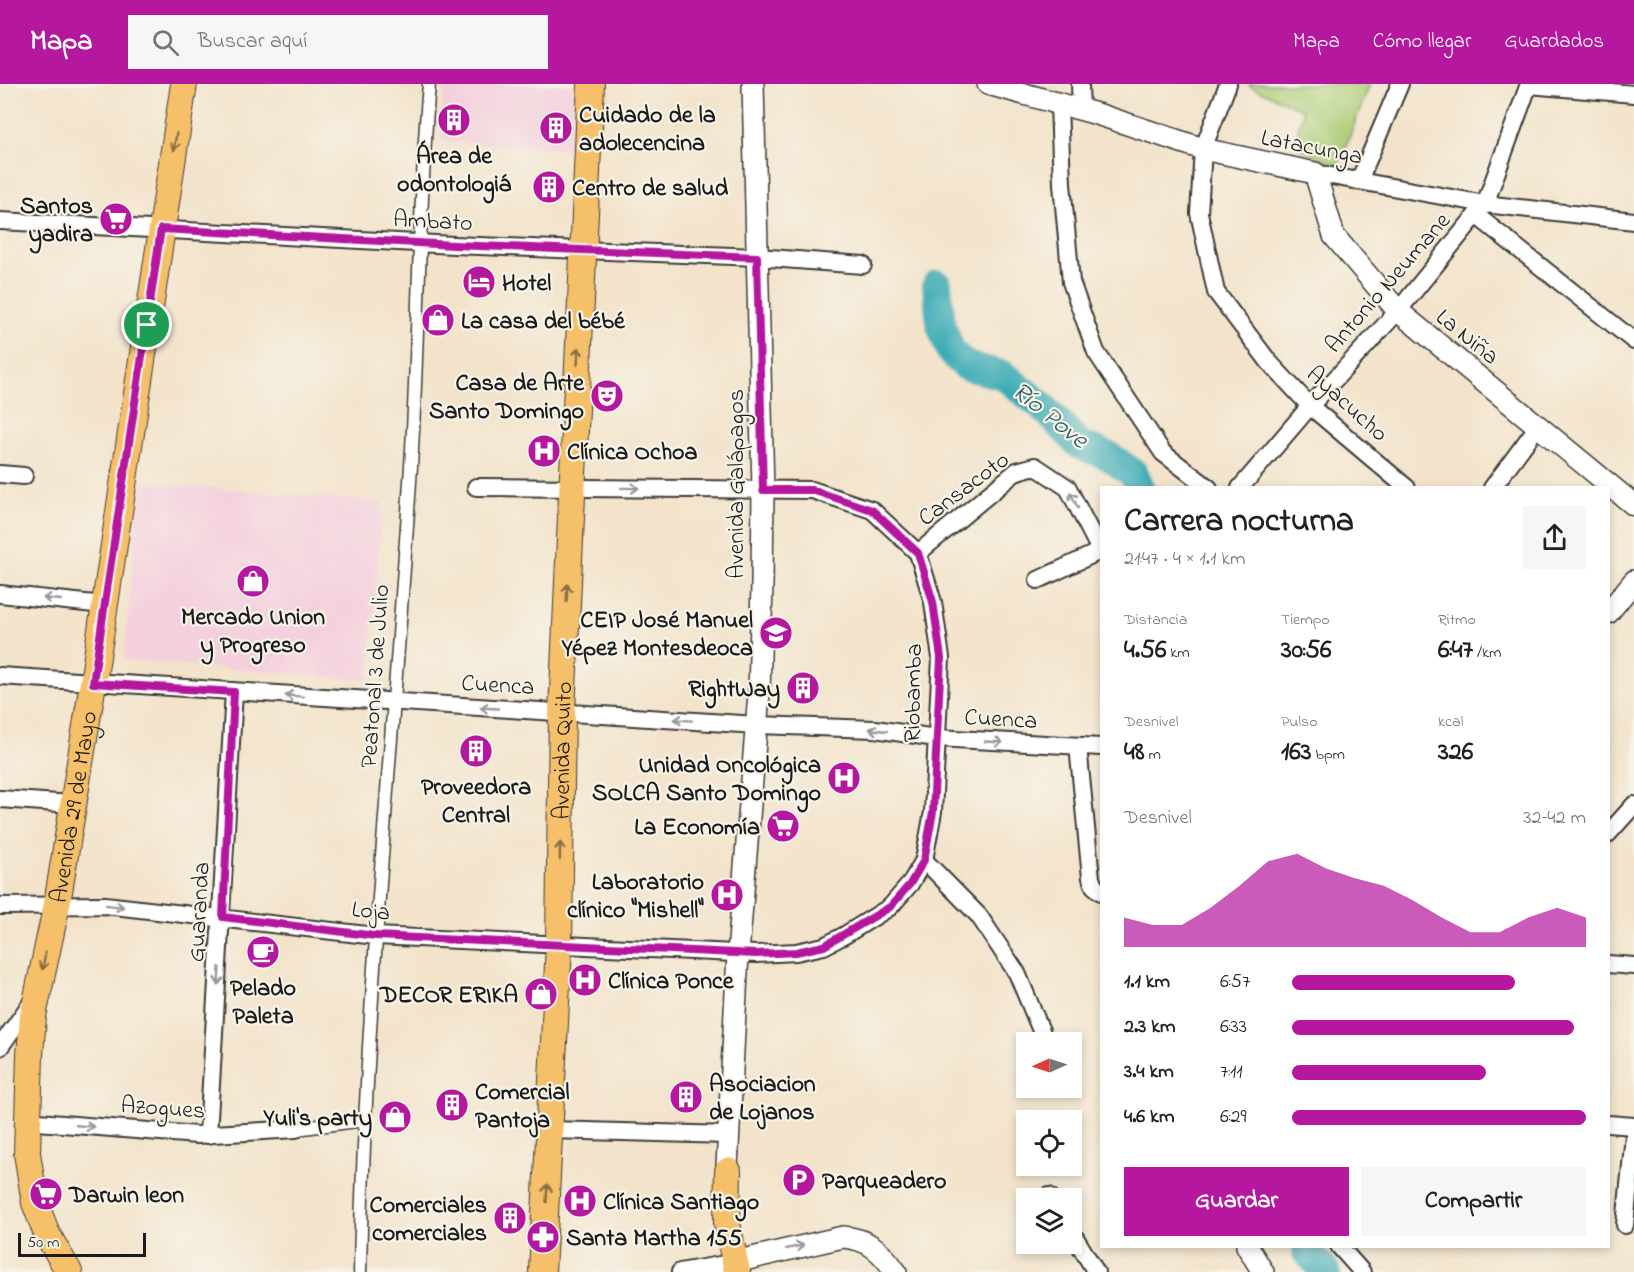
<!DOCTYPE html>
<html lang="es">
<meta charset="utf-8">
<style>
:root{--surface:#fff;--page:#f6f6f6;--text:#222;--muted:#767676;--accent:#b5179e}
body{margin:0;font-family:"Indie Flower",sans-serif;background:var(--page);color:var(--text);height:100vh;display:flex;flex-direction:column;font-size:22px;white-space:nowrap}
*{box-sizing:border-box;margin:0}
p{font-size:20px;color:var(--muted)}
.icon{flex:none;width:33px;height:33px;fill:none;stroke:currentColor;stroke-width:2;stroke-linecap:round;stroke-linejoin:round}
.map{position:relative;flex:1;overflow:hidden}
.panel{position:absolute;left:1100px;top:402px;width:510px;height:762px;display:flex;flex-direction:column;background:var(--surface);border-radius:0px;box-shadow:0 3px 9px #0003}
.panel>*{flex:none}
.needle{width:39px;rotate:267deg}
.tools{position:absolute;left:1016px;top:948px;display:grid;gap:12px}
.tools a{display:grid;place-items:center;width:66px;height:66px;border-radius:0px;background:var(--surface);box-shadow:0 3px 9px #0003;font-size:30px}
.scale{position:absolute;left:18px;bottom:15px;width:128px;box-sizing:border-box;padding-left:6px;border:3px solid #1c1c1c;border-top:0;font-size:16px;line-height:21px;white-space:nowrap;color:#1c1c1c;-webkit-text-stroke:4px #f7f3e8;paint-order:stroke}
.pin{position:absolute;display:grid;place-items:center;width:51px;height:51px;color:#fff;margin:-26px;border:3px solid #fff;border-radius:50%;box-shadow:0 2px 6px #0007}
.round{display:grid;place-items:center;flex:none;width:63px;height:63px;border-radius:0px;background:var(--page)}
.headline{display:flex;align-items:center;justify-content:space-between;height:102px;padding:0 24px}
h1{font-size:33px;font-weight:700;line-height:45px}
.figures{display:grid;grid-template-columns:repeat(3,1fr);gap:9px;height:102px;padding:6px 24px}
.figures div{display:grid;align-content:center}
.figures b{font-size:26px;font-weight:700}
.figures small{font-size:16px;font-weight:400}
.figures p{font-size:16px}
.chart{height:168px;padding:12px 24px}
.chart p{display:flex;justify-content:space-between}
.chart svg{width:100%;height:108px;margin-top:6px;fill:var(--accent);opacity:.7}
.action{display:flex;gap:12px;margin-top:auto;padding:12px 24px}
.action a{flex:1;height:69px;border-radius:0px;background:var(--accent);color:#fff;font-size:24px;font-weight:700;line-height:69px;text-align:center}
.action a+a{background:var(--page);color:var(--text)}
ul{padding:0 24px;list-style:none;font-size:20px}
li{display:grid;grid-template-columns:96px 72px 1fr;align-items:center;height:45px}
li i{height:15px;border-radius:8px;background:var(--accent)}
header{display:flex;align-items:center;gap:36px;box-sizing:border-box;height:84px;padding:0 30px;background:var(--accent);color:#fff}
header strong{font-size:28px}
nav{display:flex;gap:33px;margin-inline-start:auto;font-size:21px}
.search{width:420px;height:54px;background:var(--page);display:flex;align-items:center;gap:15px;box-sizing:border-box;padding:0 21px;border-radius:0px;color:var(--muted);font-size:22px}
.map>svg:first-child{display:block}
</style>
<header>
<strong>Mapa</strong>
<div class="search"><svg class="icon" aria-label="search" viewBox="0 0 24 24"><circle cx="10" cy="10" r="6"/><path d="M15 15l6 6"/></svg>Buscar aquí</div>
<nav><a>Mapa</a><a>Cómo llegar</a><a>Guardados</a></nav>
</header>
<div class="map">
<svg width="1634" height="1188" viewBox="0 0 1634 1188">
<rect width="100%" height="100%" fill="#f7f3e8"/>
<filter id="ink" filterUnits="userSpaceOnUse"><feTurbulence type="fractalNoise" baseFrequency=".0167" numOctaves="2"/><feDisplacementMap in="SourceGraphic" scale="12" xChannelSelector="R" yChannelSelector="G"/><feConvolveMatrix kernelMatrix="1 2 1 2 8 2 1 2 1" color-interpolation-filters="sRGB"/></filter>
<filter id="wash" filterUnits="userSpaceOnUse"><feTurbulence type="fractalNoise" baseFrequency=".008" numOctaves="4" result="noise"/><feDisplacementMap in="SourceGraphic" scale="24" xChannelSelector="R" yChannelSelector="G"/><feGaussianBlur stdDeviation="1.35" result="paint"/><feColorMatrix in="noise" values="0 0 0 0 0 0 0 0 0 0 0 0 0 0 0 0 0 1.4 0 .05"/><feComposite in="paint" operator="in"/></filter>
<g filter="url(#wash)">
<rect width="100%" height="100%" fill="#f3e3ca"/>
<g fill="#f4cfdd">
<path d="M444,0H577L573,65L441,57Z"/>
<path d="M139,398L382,418L369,596L124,576Z"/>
</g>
<path fill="#aacc75" stroke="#637448" stroke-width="1.5" d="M1250,0H1370L1338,82L1294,62L1303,26L1249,2Z"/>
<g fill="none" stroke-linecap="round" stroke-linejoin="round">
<g stroke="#3aabb5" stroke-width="30">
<path d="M937,201L941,241L951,268L966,282L1003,291L1041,321L1080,361L1109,372L1134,390L1140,404"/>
<path d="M1307,1168L1326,1188"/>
</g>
</g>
</g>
<g filter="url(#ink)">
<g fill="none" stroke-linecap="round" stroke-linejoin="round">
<defs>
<g id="pedestrian">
<path d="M296,1045L364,1036"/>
<path d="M360,1188C365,919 394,651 411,382C419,255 418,127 429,0"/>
</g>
<g id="minor">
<path d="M1080,0L1081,27"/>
<path d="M1228,0L1203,65L1199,129L1216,208L1269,278L1310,322L1407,404"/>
<path d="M1529,1L1634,10"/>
<path d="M1059,20L1062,100L1071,198L1096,268L1163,369L1209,404"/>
<path d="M1315,89L1485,120L1634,137"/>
<path d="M1359,97L1400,0"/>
<path d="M1476,131L1634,257"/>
<path d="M0,137L454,161L757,173L863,181"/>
<path d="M0,390L24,392"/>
<path d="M1240,404L1310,322L1398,227L1485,120L1529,0"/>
<path d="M1492,404L1538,342"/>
<path d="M918,469L1017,387L1035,382L1068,404L1101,468"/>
<path d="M1038,496L1100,467"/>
<path d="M0,510L104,521"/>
<path d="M0,592L757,641L875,645L936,654L1101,663"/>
<path d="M1078,662L1091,794L1094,802L1101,808"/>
<path d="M0,715L72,720"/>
<path d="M1608,750L1634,721"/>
<path d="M924,776L979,832L1017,889L1042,949"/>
<path d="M0,822L105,821L376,852L756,870L796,868L824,862L845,851L890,823L910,800L924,776L933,728L941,574L933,518L918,469L872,426L812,406L476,403"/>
<path d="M1608,880L1634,882"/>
<path d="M0,963L32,918"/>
<path d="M26,1037L197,1051L296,1045"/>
<path d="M1608,1040L1634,1042"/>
<path d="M550,1046L729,1051"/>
<path d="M208,1051L234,608"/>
<path d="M1049,1112L1051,1114"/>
<path d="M1625,1141L1634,1051"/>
<path d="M1071,1147L1096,1188"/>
<path d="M1339,1162L1362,1188"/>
<path d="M680,1188L731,1179"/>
</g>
<g id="tertiary">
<path d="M988,0L1097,30L1203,65L1315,89L1334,152L1398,227L1634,421"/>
<path d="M1608,529L1634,497"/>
<path d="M726,1102L738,870L759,609L762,501L763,406L753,0"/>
<path d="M1247,1162L1263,1188"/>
<path d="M739,1177L843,1153C869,1155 881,1167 896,1188"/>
</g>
<g id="primary">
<path d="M728,1087L727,1139L737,1188"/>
<path id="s1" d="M69,1188L47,1150L35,1119L27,1069L30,971L33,932L57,820L93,599L184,0"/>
<path id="s2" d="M542,1188L559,861L562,628L591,0"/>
</g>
</defs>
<use href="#pedestrian" stroke="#3c3a36" stroke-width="15"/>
<use href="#minor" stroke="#3c3a36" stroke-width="20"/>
<use href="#tertiary" stroke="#3c3a36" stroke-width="24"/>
<use href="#primary" stroke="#3c3a36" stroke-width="28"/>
<use href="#pedestrian" stroke="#fff" stroke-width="12"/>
<use href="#minor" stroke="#fff" stroke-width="16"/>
<use href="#tertiary" stroke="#fff" stroke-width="21"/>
<use href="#primary" stroke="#f6c06b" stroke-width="26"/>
</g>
<defs><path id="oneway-shaft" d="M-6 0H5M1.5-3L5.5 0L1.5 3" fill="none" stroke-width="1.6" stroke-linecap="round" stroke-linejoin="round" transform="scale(1.5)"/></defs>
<g stroke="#896e44">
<use href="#oneway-shaft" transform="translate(175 58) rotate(99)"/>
<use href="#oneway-shaft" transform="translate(578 272) rotate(-87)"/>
<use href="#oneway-shaft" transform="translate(567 509) rotate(-88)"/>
<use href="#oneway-shaft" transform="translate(560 767) rotate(-89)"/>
<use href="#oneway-shaft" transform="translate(44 877) rotate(100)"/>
<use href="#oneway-shaft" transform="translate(547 1109) rotate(-87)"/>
</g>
<g stroke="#999">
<use href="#oneway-shaft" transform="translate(630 404) rotate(1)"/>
<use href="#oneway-shaft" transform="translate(1074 416) rotate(-117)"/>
<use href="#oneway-shaft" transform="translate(52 515) rotate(-174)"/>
<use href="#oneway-shaft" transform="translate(294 612) rotate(-176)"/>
<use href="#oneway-shaft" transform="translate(489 624) rotate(-177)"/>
<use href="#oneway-shaft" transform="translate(683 636) rotate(-176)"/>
<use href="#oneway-shaft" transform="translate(878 646) rotate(-174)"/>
<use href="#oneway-shaft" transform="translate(994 658) rotate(3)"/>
<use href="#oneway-shaft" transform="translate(115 822) rotate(7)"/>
<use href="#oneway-shaft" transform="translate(219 892) rotate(94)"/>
<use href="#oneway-shaft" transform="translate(85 1042) rotate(5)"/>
<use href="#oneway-shaft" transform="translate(795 1163) rotate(-13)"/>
</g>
</g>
<g fill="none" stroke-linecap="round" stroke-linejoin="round" filter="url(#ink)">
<defs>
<path id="route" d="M161,145L454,161L757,173L763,406H812L872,426L918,469L933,518L941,574L933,728L924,776L910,800L890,823L824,862L796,868L756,870L376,852L223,833L234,608L93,599Z"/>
</defs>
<use href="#route" stroke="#fff" stroke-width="12"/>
<use href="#route" stroke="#b5179e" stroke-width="8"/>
</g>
<defs>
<symbol id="building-disc" viewBox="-11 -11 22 22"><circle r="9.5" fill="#b5179e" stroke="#f7f3e8"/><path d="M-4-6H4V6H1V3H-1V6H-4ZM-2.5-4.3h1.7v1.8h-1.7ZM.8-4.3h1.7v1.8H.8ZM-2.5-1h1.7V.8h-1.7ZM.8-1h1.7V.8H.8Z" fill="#fff"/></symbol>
<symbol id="supermarket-disc" viewBox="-11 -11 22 22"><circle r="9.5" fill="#b5179e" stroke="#f7f3e8"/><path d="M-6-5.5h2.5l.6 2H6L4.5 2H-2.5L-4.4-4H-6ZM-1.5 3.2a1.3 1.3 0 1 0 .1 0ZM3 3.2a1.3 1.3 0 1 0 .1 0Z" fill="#fff"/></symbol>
<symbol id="hotel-disc" viewBox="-11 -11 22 22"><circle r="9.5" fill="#b5179e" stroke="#f7f3e8"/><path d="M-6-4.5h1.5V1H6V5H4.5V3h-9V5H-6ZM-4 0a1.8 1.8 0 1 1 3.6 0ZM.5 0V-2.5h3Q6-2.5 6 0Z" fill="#fff"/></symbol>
<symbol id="shop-disc" viewBox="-11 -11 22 22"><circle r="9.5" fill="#b5179e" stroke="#f7f3e8"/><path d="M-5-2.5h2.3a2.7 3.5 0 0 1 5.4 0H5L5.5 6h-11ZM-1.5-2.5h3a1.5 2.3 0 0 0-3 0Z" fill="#fff"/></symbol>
<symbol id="theatre-disc" viewBox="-11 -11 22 22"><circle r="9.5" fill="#b5179e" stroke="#f7f3e8"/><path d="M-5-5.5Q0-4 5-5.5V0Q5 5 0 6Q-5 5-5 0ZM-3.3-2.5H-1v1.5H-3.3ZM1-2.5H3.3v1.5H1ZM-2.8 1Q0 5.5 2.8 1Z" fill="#fff"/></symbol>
<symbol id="hospital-disc" viewBox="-11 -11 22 22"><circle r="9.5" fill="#b5179e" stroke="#f7f3e8"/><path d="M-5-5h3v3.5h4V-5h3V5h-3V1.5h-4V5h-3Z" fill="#fff"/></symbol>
<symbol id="school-disc" viewBox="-11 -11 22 22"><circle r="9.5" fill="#b5179e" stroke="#f7f3e8"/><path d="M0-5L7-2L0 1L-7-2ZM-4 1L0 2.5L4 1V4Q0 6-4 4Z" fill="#fff"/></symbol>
<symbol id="cafe-disc" viewBox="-11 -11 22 22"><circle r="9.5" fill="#b5179e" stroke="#f7f3e8"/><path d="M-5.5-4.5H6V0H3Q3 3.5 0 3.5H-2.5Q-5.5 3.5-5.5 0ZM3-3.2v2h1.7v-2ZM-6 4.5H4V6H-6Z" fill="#fff"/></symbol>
<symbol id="parking-disc" viewBox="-11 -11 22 22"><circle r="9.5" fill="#b5179e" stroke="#f7f3e8"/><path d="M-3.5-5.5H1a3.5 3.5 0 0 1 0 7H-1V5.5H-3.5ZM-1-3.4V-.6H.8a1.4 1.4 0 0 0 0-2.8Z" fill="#fff"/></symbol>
<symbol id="pharmacy-disc" viewBox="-11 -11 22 22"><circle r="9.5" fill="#b5179e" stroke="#f7f3e8"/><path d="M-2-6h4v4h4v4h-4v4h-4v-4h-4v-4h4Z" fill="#fff"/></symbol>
</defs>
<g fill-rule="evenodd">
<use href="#building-disc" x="435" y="17" width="38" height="38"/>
<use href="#building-disc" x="537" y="25" width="38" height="38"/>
<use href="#building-disc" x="530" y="84" width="38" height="38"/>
<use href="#supermarket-disc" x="97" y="116" width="38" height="38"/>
<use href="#hotel-disc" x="460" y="179" width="38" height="38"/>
<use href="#shop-disc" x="419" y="217" width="38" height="38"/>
<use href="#theatre-disc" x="588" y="293" width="38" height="38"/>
<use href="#hospital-disc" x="525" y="348" width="38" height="38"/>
<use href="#shop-disc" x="234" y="478" width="38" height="38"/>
<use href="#school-disc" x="757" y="530" width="38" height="38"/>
<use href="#building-disc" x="784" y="585" width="38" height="38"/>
<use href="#building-disc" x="457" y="648" width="38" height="38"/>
<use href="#hospital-disc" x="825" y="675" width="38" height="38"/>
<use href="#supermarket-disc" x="764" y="723" width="38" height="38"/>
<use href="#hospital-disc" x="708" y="792" width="38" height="38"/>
<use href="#cafe-disc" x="244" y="849" width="38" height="38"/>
<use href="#hospital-disc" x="566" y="877" width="38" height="38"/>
<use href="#shop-disc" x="522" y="891" width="38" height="38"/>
<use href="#building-disc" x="667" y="994" width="38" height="38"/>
<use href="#building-disc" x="433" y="1002" width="38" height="38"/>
<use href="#shop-disc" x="376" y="1014" width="38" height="38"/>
<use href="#parking-disc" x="780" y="1077" width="38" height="38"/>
<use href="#supermarket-disc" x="27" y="1091" width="38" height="38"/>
<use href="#hospital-disc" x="561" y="1098" width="38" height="38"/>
<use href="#building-disc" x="491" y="1115" width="38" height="38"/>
<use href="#pharmacy-disc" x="524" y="1134" width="38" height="38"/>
</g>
<g text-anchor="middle" stroke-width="4.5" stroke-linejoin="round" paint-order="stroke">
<g font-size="24" font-weight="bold" fill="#1c1c1c" stroke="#f7f3e8" text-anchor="start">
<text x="579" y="38">Cuidado de la<tspan x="579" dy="28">adolecencina</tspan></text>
<text x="454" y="79" text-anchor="middle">Área de<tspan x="454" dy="28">odontologiá</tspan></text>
<text x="572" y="111">Centro de salud</text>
<text x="93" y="129" text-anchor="end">Santos<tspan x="93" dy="28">yadira</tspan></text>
<text x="502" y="206">Hotel</text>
<text x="461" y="244">La casa del bébé</text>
<text x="584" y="306" text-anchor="end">Casa de Arte<tspan x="584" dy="28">Santo Domingo</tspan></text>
<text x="567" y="375">Clínica Ochoa</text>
<text x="253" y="540" text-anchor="middle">Mercado Union<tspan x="253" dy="28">y Progreso</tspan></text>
<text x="753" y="543" text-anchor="end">CEIP José Manuel<tspan x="753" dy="28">Yépez Montesdeoca</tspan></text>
<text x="780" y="612" text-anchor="end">RightWay</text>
<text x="821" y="688" text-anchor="end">Unidad Oncológica<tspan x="821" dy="28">SOLCA Santo Domingo</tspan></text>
<text x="476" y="710" text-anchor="middle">Proveedora<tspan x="476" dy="28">Central</tspan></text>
<text x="760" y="750" text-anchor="end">La Economía</text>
<text x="704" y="805" text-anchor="end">Laboratorio<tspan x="704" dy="28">clínico "Mishell"</tspan></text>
<text x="608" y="904">Clínica Ponce</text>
<text x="263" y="911" text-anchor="middle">Pelado<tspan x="263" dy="28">Paleta</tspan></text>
<text x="518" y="918" text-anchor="end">DECOR ERIKA</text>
<text x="709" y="1007">Asociacion<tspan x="709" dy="28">de Lojanos</tspan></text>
<text x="475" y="1015">Comercial<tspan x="475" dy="28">Pantoja</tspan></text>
<text x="372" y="1041" text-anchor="end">Yuli's party</text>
<text x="822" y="1104">Parqueadero</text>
<text x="69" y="1118">Darwin leon</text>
<text x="603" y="1125">Clínica Santiago</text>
<text x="487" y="1128" text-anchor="end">Comerciales<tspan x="487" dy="28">comerciales</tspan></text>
<text x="566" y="1161">Santa Martha 155</text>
</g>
<g font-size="24" fill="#1c1c1c" stroke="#f7f3e8">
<text transform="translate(1312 62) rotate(11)" y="8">Latacunga</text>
<text transform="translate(433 136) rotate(3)" y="8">Ambato</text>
<text transform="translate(1387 198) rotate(-49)" y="8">Antonio Neumane</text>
<text transform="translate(1468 252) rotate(39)" y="8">La Niña</text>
<text transform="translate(1348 319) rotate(42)" y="8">Ayacucho</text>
<text transform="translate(735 400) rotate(-90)" y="8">Avenida Galápagos</text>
<text transform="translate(963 404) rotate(-37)" y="8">Cansacoto</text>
<text transform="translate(374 592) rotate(-86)" y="8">Peatonal 3 de Julio</text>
<text transform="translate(498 600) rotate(3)" y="8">Cuenca</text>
<text transform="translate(912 609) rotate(-89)" y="8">Riobamba</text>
<text transform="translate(1001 634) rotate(3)" y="8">Cuenca</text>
<text dy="8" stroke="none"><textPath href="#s2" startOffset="522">Avenida Quito</textPath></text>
<text dy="8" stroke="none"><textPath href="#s1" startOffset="478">Avenida 29 de Mayo</textPath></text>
<text transform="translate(371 826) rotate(6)" y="8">Loja</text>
<text transform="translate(198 828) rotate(-87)" y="8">Guaranda</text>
<text transform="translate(163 1023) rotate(4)" y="8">Azogues</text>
</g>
<g font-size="26" font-style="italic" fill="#2a5c61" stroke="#f7f3e8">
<text transform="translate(1051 330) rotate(39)" y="9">Río Pove</text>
</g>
</g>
</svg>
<div class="tools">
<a><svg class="needle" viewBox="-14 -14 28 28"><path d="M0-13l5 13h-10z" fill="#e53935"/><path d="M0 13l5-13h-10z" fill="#767676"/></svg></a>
<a><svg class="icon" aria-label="locate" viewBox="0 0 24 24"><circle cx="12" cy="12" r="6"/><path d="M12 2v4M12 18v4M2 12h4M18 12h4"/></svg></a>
<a><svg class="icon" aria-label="layers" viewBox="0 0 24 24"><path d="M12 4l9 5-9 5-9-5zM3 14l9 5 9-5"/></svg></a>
</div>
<div class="scale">50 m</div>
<div class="pin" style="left:147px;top:241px;background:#1e9e55"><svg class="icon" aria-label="arrive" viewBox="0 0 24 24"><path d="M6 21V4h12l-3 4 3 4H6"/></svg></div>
<section class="panel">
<div class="headline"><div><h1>Carrera nocturna</h1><p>21:47 · 4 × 1.1 km</p></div><a class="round"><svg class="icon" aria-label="share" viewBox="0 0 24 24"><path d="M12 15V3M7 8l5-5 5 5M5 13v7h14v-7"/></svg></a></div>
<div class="figures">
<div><p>Distancia</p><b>4.56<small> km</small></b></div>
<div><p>Tiempo</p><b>30:56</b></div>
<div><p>Ritmo</p><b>6:47<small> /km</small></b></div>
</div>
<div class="figures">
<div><p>Desnivel</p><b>48<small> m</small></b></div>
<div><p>Pulso</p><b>163<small> bpm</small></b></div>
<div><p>kcal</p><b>326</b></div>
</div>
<div class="chart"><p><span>Desnivel</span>32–42 m</p>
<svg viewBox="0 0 160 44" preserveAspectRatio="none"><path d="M0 44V32L10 35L20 35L30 28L40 19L50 9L60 6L70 12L80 16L90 19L100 25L110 32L120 38L130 38L140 32L150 28L160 32V44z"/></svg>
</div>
<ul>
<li><b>1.1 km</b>6:57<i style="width:76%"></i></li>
<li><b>2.3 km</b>6:33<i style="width:96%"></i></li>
<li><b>3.4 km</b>7:11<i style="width:66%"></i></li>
<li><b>4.6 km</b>6:29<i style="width:100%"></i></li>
</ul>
<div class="action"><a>Guardar</a><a>Compartir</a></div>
</section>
</div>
